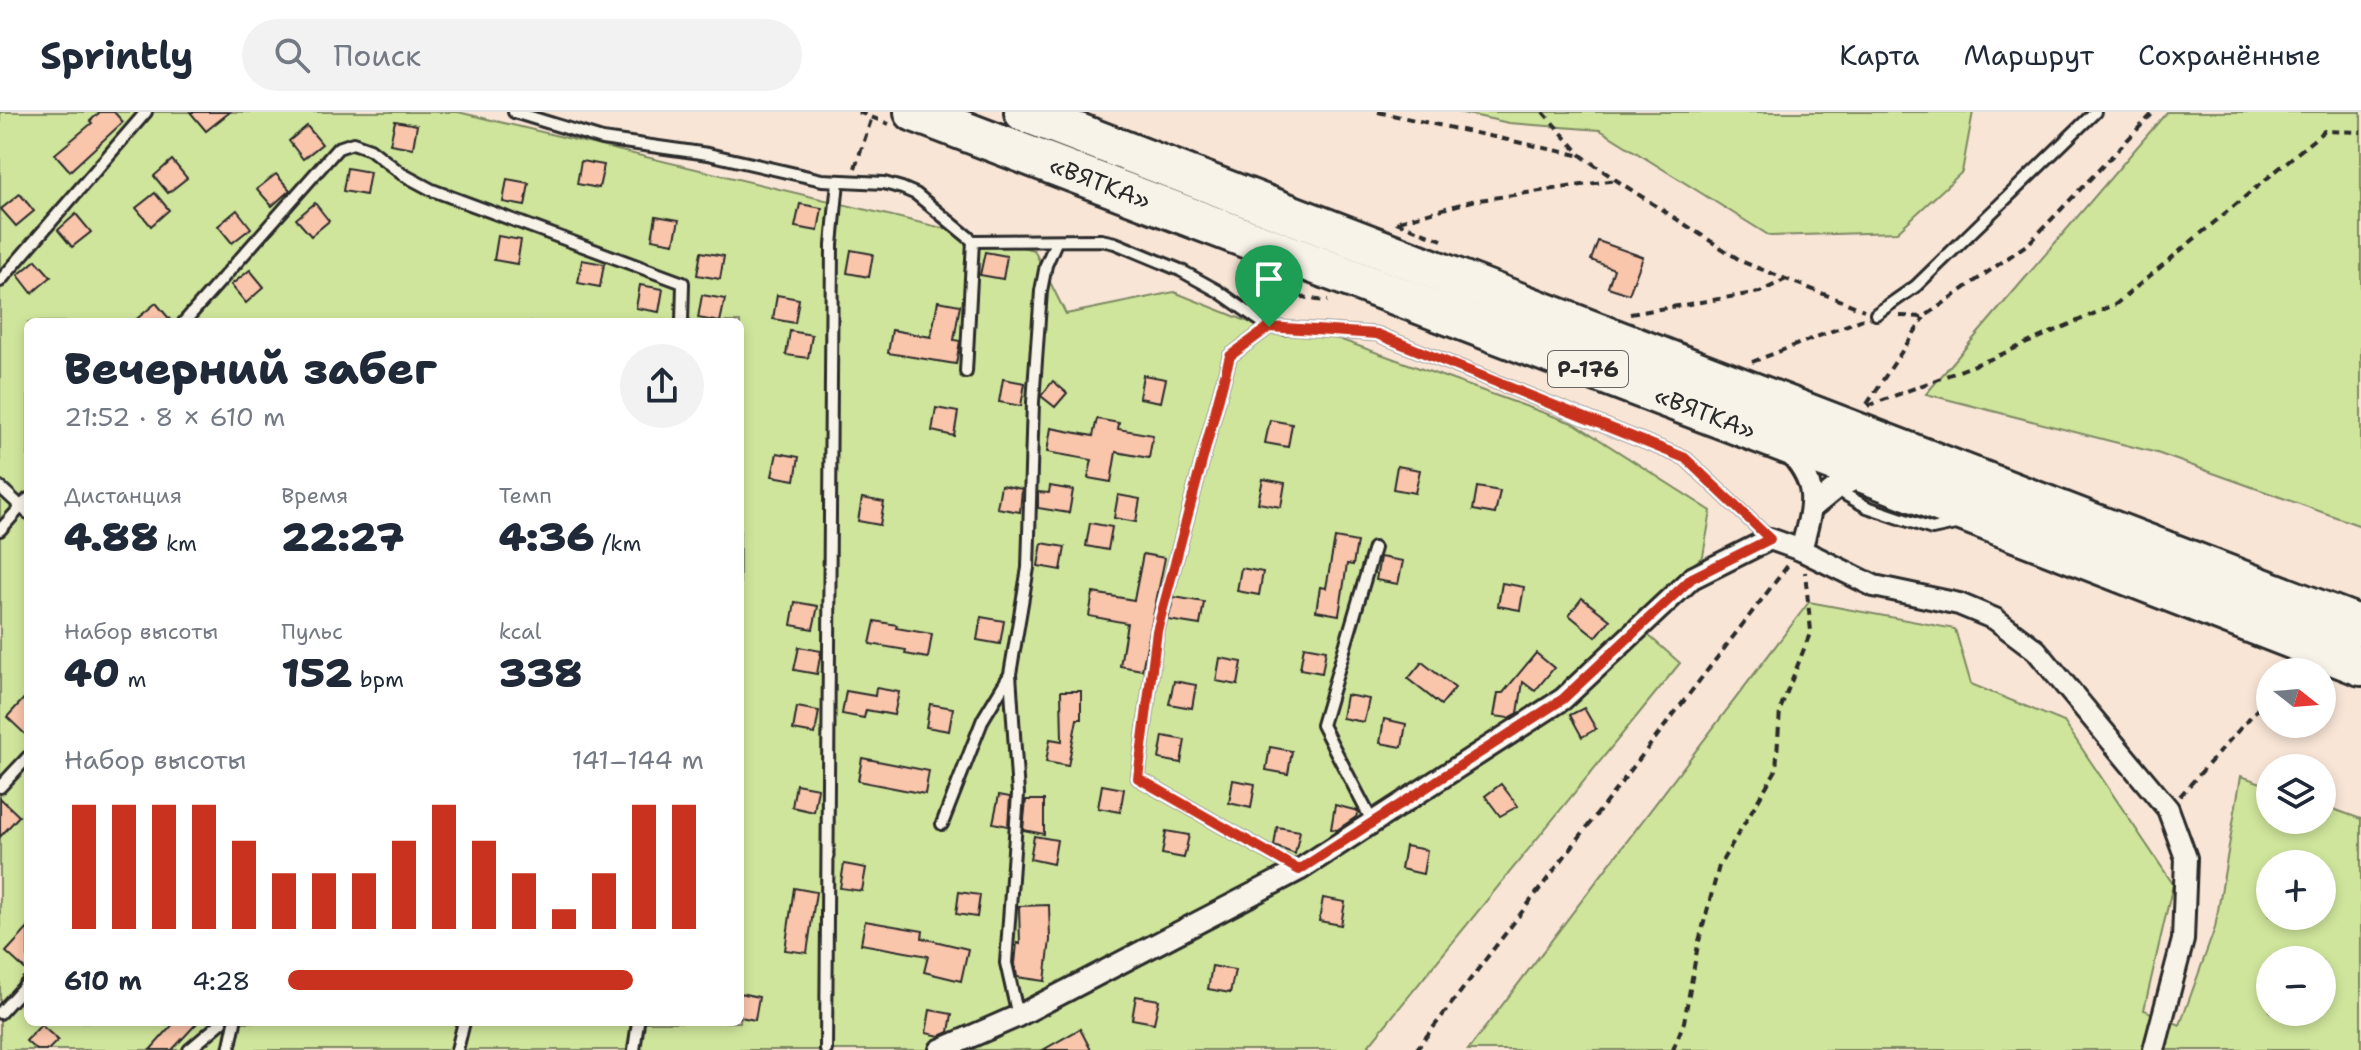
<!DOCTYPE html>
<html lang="ru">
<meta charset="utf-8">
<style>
:root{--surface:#fff;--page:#f2f2f3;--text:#1f2937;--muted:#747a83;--line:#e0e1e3;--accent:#c8321e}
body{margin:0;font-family:"Shantell Sans",sans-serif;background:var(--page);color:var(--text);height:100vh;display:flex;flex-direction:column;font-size:30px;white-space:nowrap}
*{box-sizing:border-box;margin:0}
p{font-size:26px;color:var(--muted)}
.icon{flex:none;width:44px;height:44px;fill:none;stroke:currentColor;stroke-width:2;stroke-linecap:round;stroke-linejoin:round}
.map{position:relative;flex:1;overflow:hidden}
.panel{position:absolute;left:24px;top:206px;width:720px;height:708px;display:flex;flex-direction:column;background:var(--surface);border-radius:12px;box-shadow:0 4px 12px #0003}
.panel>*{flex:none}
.needle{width:52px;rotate:107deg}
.controls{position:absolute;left:2256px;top:546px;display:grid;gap:16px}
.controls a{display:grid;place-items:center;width:80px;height:80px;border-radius:50%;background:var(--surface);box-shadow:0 4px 12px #0003;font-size:40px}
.pin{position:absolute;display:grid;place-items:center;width:68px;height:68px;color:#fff;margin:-82px -34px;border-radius:50% 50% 50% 0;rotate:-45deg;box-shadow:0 0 8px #0007}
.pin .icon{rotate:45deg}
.round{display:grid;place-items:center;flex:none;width:84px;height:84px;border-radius:42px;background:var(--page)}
.head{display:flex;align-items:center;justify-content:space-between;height:136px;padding:0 40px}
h1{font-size:44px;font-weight:800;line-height:60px}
.figures{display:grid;grid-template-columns:repeat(3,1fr);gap:12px;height:136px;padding:8px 40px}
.figures div{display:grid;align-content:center}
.figures b{font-size:40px;font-weight:800}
.figures small{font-size:22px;font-weight:400}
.figures p{font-size:22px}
.chart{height:224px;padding:16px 40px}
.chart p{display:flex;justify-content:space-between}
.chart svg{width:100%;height:144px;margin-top:8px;stroke:var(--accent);stroke-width:6}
ul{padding:0 40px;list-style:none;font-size:26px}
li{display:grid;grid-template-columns:128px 96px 1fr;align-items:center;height:60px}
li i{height:20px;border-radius:10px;background:var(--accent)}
header{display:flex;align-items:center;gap:48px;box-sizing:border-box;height:112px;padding:0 40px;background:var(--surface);border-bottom:2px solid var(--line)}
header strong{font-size:38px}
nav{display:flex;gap:44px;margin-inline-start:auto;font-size:28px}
.search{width:560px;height:72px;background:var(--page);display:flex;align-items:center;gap:20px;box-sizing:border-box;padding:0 28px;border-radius:44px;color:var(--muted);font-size:30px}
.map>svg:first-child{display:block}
</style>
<header>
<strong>Sprintly</strong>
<div class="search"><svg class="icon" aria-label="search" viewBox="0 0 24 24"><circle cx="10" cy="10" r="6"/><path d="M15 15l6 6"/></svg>Поиск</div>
<nav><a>Карта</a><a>Маршрут</a><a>Сохранённые</a></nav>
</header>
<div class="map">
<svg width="2361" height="938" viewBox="0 0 2361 938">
<rect width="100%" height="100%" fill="#f8e5d6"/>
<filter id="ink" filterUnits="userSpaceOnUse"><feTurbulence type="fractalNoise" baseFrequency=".0125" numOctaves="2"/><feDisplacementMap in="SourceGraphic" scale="16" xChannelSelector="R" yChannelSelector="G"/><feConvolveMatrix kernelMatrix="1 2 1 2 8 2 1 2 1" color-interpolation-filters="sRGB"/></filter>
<g filter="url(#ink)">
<g fill="#cfe59b" stroke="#7d8863" stroke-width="2" fill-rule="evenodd">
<path d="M0,0H458L1034,138L1066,202L1174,180L1284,224L1314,218L1575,312L1711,399L1703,444L1631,508L1680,551L1365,938H0ZM28,210H740V910H28Z"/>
<path d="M1458,0H1973L1962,60L1897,120L1770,124L1600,18L1509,11Z"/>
<path d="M2167,0H2361V414L2157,341L1926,282Z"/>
<path d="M1809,490L1955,517L1971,572L2064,610L2173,772L2144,898L2180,913L2215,816L2241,664L2270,674V708H2322V693L2361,707V938H1468ZM2270,752H2322V804H2270ZM2270,848H2322V900H2270Z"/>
</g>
<g fill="#f9c5ab" stroke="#2b2b2b" stroke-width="2">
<path d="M100,0H114L123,10L70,59L55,42L92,11L90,9Z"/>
<path d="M190,0H230L206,19Z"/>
<path d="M395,9L417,13L413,36L390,32Z"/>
<path d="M307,14L322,32L303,47L289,29Z"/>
<path d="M172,48L187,66L168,81L154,64Z"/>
<path d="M581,49L604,53L599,76L577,72Z"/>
<path d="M347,56L370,60L366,83L343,79Z"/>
<path d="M276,62L290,78L272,94L257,77Z"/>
<path d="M507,67L529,71L525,94L503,90Z"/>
<path d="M155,81L169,98L151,114L136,96Z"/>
<path d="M20,82L34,99L16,114L1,97Z"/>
<path d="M315,91L329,109L311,124L296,107Z"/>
<path d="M800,92L822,96L818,119L795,115Z"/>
<path d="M237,98L251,116L232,131L218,114Z"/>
<path d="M76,102L91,120L72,135L58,118Z"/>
<path d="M656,104L679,108L674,131L652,127Z"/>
<path d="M498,124L521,128L517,152L494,148Z"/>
<path d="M1598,129L1643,145L1629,182L1608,175L1614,157L1591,148Z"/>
<path d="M851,138L873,142L869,165L847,161Z"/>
<path d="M701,140L724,144L720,167L697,163Z"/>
<path d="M985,140L1007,144L1003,167L980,163Z"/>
<path d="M36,148L51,165L32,181L18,163Z"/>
<path d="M582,148L604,152L600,175L578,171Z"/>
<path d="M250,158L264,175L246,191L231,173Z"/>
<path d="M640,173L663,177L659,200L636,196Z"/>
<path d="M702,183L725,187L720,210L698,206Z"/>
<path d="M777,183L799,187L795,211L773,207Z"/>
<path d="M938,189L960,193L954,228L960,229L956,252L888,241L892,218L931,225Z"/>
<path d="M156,191L172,210H133Z"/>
<path d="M790,219L812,223L808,246L786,243Z"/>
<path d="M1143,263L1166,267L1161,290L1139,286Z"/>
<path d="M1003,267L1025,271L1021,294L999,290Z"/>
<path d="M1053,269L1067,281L1055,295L1041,284Z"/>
<path d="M936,296L958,300L954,324L932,319Z"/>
<path d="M1097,307L1119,311L1118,317L1153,323L1149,346L1116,340L1111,370L1088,366L1092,348L1047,340L1051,316L1093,324Z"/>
<path d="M1270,308L1292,312L1288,335L1265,331Z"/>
<path d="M777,341L799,345L795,368L772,364Z"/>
<path d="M1397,354L1420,358L1415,381L1393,377Z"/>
<path d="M1263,367L1285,371L1281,395L1258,391Z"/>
<path d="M1001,373L1022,377L1020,400L997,396Z"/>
<path d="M1050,374L1073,378L1069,401L1038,396V380L1049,381Z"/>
<path d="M1477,375L1500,379L1495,402L1473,398Z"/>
<path d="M1118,383L1140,387L1136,410L1114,406Z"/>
<path d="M862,386L884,390L880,413L858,409Z"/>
<path d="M1090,411L1112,415L1108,438L1086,434Z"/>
<path d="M1335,426L1357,430L1353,453L1347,452L1339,503L1316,499L1320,475L1326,476Z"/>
<path d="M1042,431L1065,435L1061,458L1038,454Z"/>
<path d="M1143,442L1165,446L1142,558L1120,554L1127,511L1089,504L1093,481L1134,488Z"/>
<path d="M1380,445L1403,449L1398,472L1376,468Z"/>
<path d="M1241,456L1263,460L1259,483L1237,479Z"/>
<path d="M1502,471L1524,475L1520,498L1498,494Z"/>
<path d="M1174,485L1204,490L1200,513L1168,508Z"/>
<path d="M1582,486L1610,508L1596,525L1569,503Z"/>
<path d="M795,490L818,494L813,517L791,513Z"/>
<path d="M981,505L1004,509L1000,532L977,528Z"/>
<path d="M875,509L897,513L896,516L932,522L928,546L905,542L906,538L870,532Z"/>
<path d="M1304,534L1326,538L1322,561L1300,557Z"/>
<path d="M799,535L821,539L817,562L794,558Z"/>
<path d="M1536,541L1554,556L1535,579L1523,570L1518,601L1509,606L1494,604L1498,581H1503Z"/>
<path d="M1220,546L1242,550L1238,573L1216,569Z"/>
<path d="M1422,550L1455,576L1441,593L1408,567Z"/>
<path d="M1174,569L1196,573L1192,596L1169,592Z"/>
<path d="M876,576L899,580L894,603L866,598L864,606L842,602L846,579L875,584Z"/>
<path d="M1061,579H1081V607H1077L1068,654L1046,650L1050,627L1062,629Z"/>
<path d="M28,582V625L7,605Z"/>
<path d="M1346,583L1369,587L1364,610L1342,606Z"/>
<path d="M930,592L953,596L949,619L926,615Z"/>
<path d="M797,595L819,599L815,622L793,618Z"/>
<path d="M1584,596L1596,617L1582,625L1570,603Z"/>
<path d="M1384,607L1406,612L1402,635L1380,631Z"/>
<path d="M1163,624L1185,628L1181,651L1159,647Z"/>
<path d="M1270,635L1292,639L1288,662L1266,658Z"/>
<path d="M862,646L929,659L925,682L858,669Z"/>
<path d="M1233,668L1255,672L1251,696L1229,691Z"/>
<path d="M796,672L818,676L814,700L792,695Z"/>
<path d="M1501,672L1518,694L1500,704L1485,684Z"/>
<path d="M1102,673L1124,677L1120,700L1098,696Z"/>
<path d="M999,683L1010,685L1008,714L993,711Z"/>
<path d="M0,686L19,704L0,725Z"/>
<path d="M1026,688H1044V722L1023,718Z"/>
<path d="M1335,693L1358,699L1356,705L1337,718L1331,717Z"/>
<path d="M1277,715L1300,719L1295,742L1274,734Z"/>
<path d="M1166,719L1189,723L1184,746L1162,742Z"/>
<path d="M1034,724L1057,728L1053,752L1030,747Z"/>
<path d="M1405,734L1427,738L1423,762L1401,757Z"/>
<path d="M844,752L866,756L862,779L840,776Z"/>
<path d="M794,776L816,780L807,841L785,838Z"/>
<path d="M959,780L980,783L977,805L956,802Z"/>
<path d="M1323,786L1345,790L1341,813L1319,809Z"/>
<path d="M1049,793L1050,828L1045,869L1017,865L1015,852L1017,831L1020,832L1019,794Z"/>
<path d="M865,809L923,819L922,826L968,837L961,869L924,860L928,844L861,832Z"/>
<path d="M28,816V860L6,840Z"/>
<path d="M1212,854L1235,858L1230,881L1208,877Z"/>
<path d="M740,881L759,885L755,908L740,905Z"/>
<path d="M1136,884L1159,888L1154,911L1132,907Z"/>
<path d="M930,898L952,902L949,920L940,924L926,921Z"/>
<path d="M175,910H198L172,938H150Z"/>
<path d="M41,913L58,928L48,938H36L26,929Z"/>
<path d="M1080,917L1091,938H1043Z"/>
</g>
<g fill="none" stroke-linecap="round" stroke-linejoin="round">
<defs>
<g id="lane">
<path d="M514,0L602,27L708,42L822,68L884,71L902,76L916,82L973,129L1101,128L1115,131L1180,158L1218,179L1269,215L1377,222L1685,346L1770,427"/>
<path d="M0,169L146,0"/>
<path d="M1876,202L1916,174L2095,0"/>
<path d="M184,210L338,36L353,31L370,37L402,62L432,78L683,171L682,210"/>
<path d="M1269,215L1230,244L1157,519L1138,666L1299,758"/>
<path d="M966,260L973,129"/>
<path d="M0,375L28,401"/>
<path d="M1837,378L1867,395L1932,417L1960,411"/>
<path d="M0,418L28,387"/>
<path d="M0,675L28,645"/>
<path d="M1372,709L1322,613L1374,436"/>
<path d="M942,712L983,607L1009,564"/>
<path d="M0,901L28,870"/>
<path d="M1018,904L1006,851L1018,682L1010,562L1028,456L1033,290L1041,179L1046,153L1056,130"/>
<path d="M189,938L222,910"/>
<path d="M229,938L235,910"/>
<path d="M457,938L464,910"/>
<path d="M634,938L638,910"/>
<path d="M826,938L832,133L838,69"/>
</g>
<g id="street">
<path d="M1786,337C1821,373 1813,393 1801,438L1874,474L1959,492L1995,507L2036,538L2168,697L2186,746L2183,828L2154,938"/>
<path d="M1813,395L1835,377L1866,362"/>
<path d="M940,938L1018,904L1299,758L1563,587L1692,466L1770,427L1801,438"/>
</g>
<g id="highway">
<path d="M914,0L1866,362L2361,554"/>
<path d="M1024,0L2361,514"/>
</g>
</defs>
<use href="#lane" stroke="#2b2b2b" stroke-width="16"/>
<use href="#street" stroke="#2b2b2b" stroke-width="26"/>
<use href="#highway" stroke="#2b2b2b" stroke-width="44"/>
<g stroke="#2b2b2b" stroke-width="4" stroke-dasharray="8 6" stroke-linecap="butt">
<path d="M858,0L889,12"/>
<path d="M1378,0L1582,44"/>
<path d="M1543,0L1582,44L1616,68L1743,150L1864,198"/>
<path d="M855,56L872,5"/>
<path d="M1399,109L1472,89L1616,68"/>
<path d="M1396,110L1442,128"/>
<path d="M1263,164C1281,179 1305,188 1328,189"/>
<path d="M1630,202L1760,180L1786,167"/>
<path d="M1900,204L1924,205L2029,131L2154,0"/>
<path d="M1752,250L1863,207"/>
<path d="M1867,292L1924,206"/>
<path d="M1868,294L1993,246L2116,192L2324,19L2361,20"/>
<path d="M2180,684L2270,583"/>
<path d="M1416,938L1789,452"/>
<path d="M1673,938L1684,910L1698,833L1719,754L1776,658L1780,598L1811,519L1805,460"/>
</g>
<use href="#lane" stroke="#f7f3e8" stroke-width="10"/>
<use href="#street" stroke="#f7f3e8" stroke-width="20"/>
<use href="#highway" stroke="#f7f3e8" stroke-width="38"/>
</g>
</g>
<g fill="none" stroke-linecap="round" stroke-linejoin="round" filter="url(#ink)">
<defs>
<path id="route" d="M1269,215L1377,222L1685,346L1770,427L1692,466L1563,587L1299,758L1138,666L1157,519L1230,244Z"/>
</defs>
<use href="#route" stroke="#fff" stroke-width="16"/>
<use href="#route" stroke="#c8321e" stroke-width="10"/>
</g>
<g text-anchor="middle" stroke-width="6" stroke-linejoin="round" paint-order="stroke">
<rect fill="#f7f3e8" stroke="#686764" stroke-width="2" x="1548" y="239" width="80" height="36" rx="6"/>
<g font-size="22" font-weight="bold" fill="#2b2b2b">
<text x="1588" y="265">Р-176</text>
</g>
<g font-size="24" fill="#2b2b2b" stroke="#f7f3e8">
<text transform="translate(1100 71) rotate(21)" y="8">«ВЯТКА»</text>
<text transform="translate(1705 301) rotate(21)" y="8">«ВЯТКА»</text>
</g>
</g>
</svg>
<div class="controls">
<a><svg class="needle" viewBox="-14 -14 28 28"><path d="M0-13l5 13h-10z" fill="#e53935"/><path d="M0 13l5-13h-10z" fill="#747a83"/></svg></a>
<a><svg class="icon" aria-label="layers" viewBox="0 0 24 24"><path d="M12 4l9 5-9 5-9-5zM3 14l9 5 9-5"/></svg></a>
<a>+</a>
<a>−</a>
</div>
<div class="pin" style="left:1269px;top:215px;background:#1e9e55"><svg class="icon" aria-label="arrive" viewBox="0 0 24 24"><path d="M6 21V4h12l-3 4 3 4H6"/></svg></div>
<section class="panel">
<div class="head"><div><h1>Вечерний забег</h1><p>21:52 · 8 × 610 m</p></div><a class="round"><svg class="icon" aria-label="share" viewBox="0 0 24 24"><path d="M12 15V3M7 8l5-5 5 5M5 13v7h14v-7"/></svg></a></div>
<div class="figures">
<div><p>Дистанция</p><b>4.88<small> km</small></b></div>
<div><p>Время</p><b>22:27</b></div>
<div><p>Темп</p><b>4:36<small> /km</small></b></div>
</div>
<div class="figures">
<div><p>Набор высоты</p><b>40<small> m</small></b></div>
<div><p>Пульс</p><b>152<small> bpm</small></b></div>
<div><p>kcal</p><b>338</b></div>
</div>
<div class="chart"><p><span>Набор высоты</span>141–144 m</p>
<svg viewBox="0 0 160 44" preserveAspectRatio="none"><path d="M5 44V6M15 44V6M25 44V6M35 44V6M45 44V17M55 44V27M65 44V27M75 44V27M85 44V17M95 44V6M105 44V17M115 44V27M125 44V38M135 44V27M145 44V6M155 44V6"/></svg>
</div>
<ul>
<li><b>610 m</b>4:28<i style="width:83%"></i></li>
</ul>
</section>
</div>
